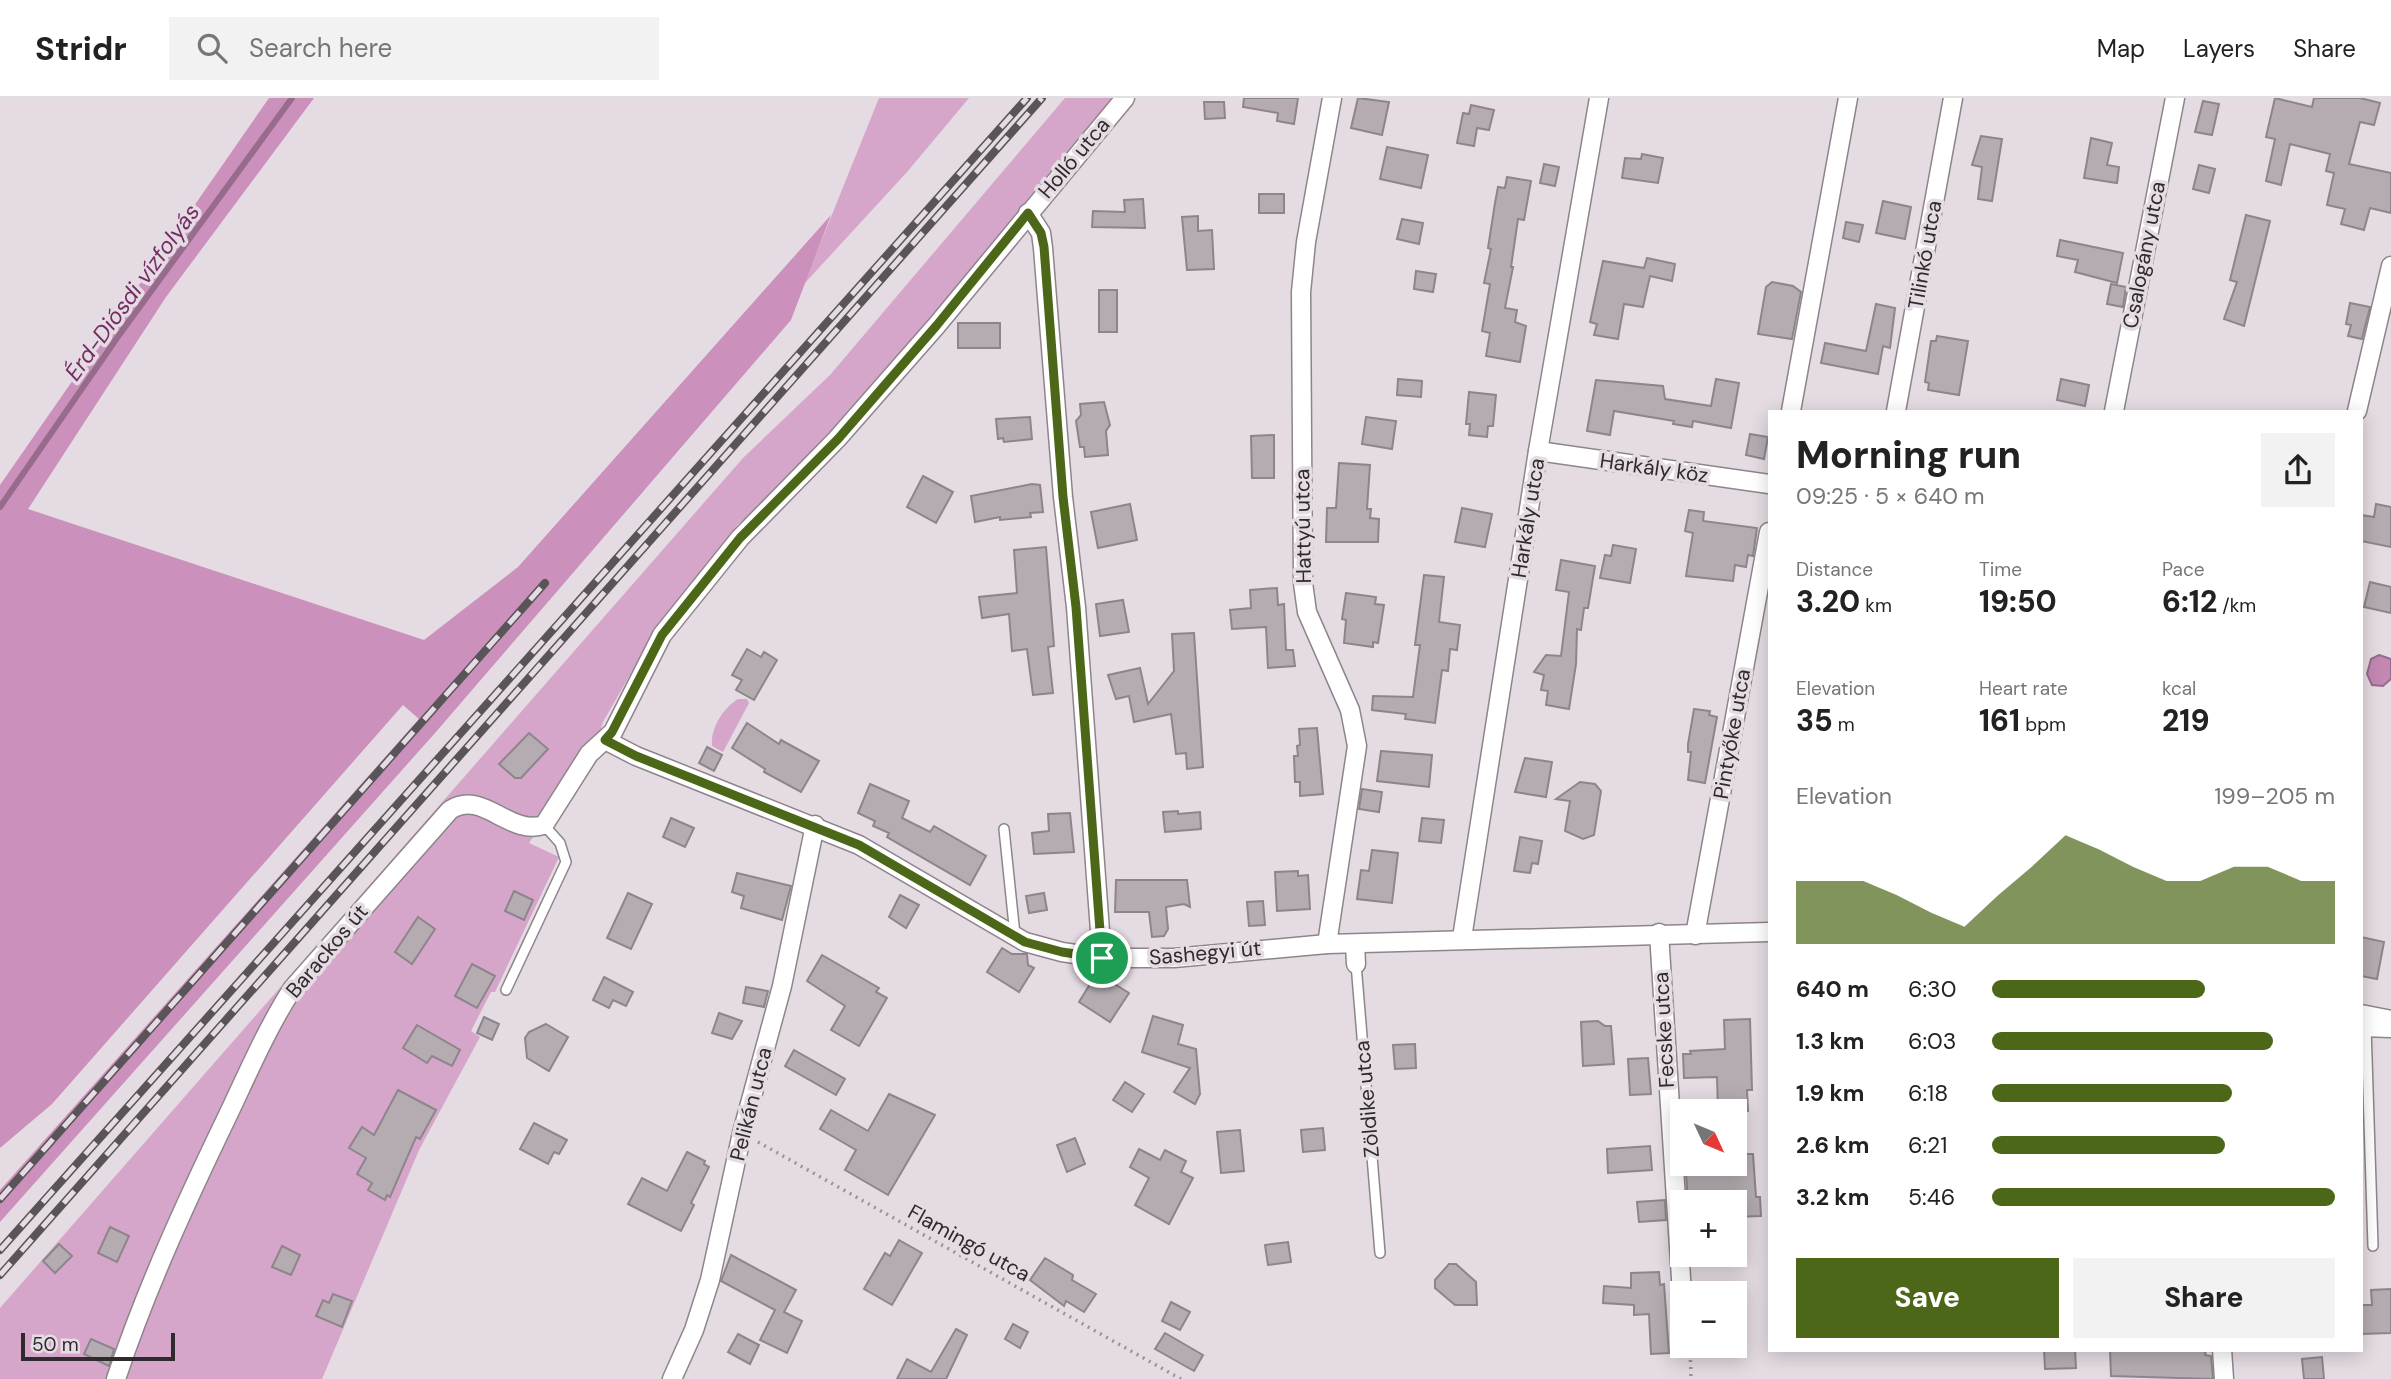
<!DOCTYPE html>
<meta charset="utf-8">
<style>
:root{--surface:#fff;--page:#f2f2f2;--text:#222;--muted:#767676;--line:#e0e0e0;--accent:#4d6718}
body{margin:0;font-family:"DM Sans",sans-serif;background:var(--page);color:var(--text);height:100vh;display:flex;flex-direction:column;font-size:26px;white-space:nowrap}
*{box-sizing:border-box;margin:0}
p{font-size:23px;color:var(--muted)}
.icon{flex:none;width:38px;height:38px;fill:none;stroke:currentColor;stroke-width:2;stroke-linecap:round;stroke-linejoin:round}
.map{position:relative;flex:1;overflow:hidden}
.sheet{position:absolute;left:1768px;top:312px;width:595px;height:942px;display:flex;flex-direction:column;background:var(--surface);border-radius:0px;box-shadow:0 4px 18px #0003}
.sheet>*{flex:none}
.needle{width:46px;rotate:134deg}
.buttons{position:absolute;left:1670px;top:1001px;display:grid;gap:14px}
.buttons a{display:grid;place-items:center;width:77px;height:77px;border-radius:0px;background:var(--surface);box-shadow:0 4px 18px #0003;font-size:35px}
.scale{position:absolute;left:21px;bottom:18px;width:154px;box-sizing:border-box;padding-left:7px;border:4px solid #2e2a2d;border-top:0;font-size:19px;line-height:24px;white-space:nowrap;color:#2e2a2d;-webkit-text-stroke:5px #e5dbe2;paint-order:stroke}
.pin{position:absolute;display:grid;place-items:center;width:60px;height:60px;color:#fff;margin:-30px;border:4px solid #fff;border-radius:50%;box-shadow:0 2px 7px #0007}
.round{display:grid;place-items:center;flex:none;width:74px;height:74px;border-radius:0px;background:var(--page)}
.head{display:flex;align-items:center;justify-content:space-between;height:119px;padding:0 28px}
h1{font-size:38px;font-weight:800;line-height:52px}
.figures{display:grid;grid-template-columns:repeat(3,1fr);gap:10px;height:119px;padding:7px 28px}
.figures div{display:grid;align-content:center}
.figures b{font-size:30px;font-weight:800}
.figures small{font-size:19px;font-weight:400}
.figures p{font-size:19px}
.chart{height:196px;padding:14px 28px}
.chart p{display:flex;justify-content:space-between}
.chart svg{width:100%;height:126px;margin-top:7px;fill:var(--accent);opacity:.7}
.primary-button{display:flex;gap:14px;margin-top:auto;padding:14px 28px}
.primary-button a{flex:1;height:80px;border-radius:0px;background:var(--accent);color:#fff;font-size:28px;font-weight:800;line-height:80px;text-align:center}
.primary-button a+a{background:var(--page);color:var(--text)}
ul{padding:0 28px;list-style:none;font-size:23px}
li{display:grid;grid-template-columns:112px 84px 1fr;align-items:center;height:52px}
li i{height:18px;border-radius:9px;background:var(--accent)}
header{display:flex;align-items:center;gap:42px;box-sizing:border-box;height:98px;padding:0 35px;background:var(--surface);border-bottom:2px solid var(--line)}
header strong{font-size:33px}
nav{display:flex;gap:38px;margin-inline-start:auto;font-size:24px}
.search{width:490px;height:63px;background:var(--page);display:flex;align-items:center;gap:18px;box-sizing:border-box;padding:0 24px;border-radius:0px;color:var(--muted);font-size:26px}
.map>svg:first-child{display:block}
</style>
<header>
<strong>Stridr</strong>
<div class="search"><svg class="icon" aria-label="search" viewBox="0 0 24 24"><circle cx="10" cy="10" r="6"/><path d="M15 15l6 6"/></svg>Search here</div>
<nav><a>Map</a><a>Layers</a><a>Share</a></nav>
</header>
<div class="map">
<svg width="2391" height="1281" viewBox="0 0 2391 1281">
<rect width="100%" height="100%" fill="#e5dbe2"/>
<g fill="#d5a6c9">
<path d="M879,0H969L907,74L804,186Z"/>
<path d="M1065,0H1115L986,162L766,408L738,426L680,511L658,528L603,624L597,643L529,745L559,759L495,894H491L471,933L480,939L419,1052L322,1281H0V1210L743,360L830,277Z"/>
<path d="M738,601H747L749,605L723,654L712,648C710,631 723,610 738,601Z"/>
</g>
<path fill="#cb90bc" d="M269,0H314L166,199L28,411L424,542L518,469L831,117L791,222L435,635L0,1124V1092L419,621L403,607L52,1006L0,1050V387Z"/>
<path fill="#c287b3" stroke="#966b8b" stroke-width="2" d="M2379,557L2391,561V581L2383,588L2372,587L2367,576L2371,561Z"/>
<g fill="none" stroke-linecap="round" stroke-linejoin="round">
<path stroke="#966b8b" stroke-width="6" d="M0,409L117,240L292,0"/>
</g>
<g fill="#b5acb2" stroke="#8d858b" stroke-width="2">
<path d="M1244,0H1298L1294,26L1277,23L1278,15L1243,9Z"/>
<path d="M1358,0L1389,4L1382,37L1351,30Z"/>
<path d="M2275,0L2312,9L2314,0H2360L2380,5L2374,27L2360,24L2349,66L2391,75V115L2370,110L2364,132L2341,126L2345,111L2327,107L2334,75L2326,73L2330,56L2290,46L2281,87L2266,83L2275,41L2266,39Z"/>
<path d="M2203,3L2219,6L2212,37L2195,34Z"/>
<path d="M1204,4H1224L1225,20L1205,21Z"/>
<path d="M1471,7L1494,12L1489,32L1477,30L1474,48L1457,45L1463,15L1469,16Z"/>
<path d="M1981,38L2002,41L1992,103L1978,101L1982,69L1972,67Z"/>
<path d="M2091,40L2112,45L2107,67L2119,69L2117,85L2084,80Z"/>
<path d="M1387,49L1428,57L1421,90L1380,81Z"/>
<path d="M1642,56L1663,60L1658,85L1622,80L1625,60L1641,61Z"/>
<path d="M1544,66L1559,69L1555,88L1540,85Z"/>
<path d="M2199,67L2215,71L2209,95L2193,91Z"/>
<path d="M1507,79L1531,83L1524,122L1518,121L1511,169H1513L1505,210L1517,212L1515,224L1526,228L1520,264L1486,258L1490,235L1482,233L1490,186L1484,185L1491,151L1488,150L1495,105L1498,89L1505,90Z"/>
<rect x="1259" y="96" width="25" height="19"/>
<path d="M1143,101L1145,130L1092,129L1093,113L1125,114L1124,102Z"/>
<path d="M1883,103L1911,109L1905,141L1876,135Z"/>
<path d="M2246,117L2270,123L2244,228L2224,221L2237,184L2230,182Z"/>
<path d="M1198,118V133L1212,132L1214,171L1187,172L1182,119Z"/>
<path d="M1402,121L1423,125L1419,146L1397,141Z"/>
<path d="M1846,124L1863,127L1859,144L1843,140Z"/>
<path d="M2060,142L2123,155L2117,185L2075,174L2078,162L2057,158Z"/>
<path d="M1647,160L1675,166L1672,183L1650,178L1643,209L1624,206L1618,241L1594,237L1597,226L1590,224L1603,163L1644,170Z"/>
<path d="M1416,173L1436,176L1433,194L1414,191Z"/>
<path d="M1772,184L1793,188L1801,194L1792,241L1758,236L1766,189Z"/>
<path d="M2111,186L2126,189L2123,209L2107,206Z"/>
<rect x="1099" y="192" width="18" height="42"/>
<path d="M2350,205L2370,209L2362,241L2348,238L2351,227L2346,226Z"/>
<path d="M1876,206L1895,210L1890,250L1883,248L1878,276L1821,265L1825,245L1866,253Z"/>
<rect x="958" y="225" width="42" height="25"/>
<path d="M1937,238L1968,243L1959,297L1928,292L1929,285L1925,284L1931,243H1936Z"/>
<path d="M1398,281L1422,283L1421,299L1397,297Z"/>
<path d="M1716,281L1739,285L1731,330L1693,323L1692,329L1673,326L1674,323L1614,313L1610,337L1587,333L1596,282L1663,288L1665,301L1711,308Z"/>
<path d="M2061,281L2089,287L2085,308L2057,302Z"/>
<path d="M1469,294L1496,297L1493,328H1488L1487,339L1469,337L1470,326H1466Z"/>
<path d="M1104,304L1110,327L1106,333L1108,357L1085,359L1084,349H1080L1076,323L1081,317L1080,306Z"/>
<path d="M1030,319L1032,341L1004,344L1003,340L998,341L996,321Z"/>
<path d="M1366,319L1396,323L1392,351L1362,346Z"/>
<path d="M1750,336L1768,339L1764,361L1746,357Z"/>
<path d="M1274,337V380H1252L1251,338Z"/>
<path d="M1339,365L1370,367L1367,411H1371L1370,420L1379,421L1378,444H1326L1327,410H1336Z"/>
<path d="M923,378L953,394L936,425L907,409Z"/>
<path d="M1032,386L1040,387L1043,414L1030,415L1031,419L1000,422V419L975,424L971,398Z"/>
<path d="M1130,406L1137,442L1098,450L1091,414Z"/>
<path d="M2376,406L2391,409V449L2361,443V417L2374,419Z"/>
<path d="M1462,410L1492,416L1485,449L1455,444Z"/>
<path d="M1689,412L1704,414L1703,423L1757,430L1753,458L1748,457L1746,469L1735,467L1733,483L1686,478L1693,435L1685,433Z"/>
<path d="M1613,447L1636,451L1630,485L1600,480L1605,457L1611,458Z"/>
<path d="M1046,449L1054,548L1048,549L1053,595L1033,597L1027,551L1012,553L1009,516L982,520L979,499L1017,495L1014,452Z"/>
<path d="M1561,462L1595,468L1588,510H1584L1581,532L1577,531L1576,566L1569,611L1546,607L1548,593L1541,592L1544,577L1534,574L1546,557L1561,558L1569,494L1556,492Z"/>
<path d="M1424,477L1444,479L1439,524L1460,527L1457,552L1450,551L1448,573L1442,572L1435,625L1405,621L1406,616L1372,612L1373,598L1413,599L1420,547H1415Z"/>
<path d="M2370,484L2391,489V515L2364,509Z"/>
<path d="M1277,490L1278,507L1284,506L1286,552H1293L1295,568L1268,570L1266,529L1232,531L1230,512L1251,510L1250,492Z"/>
<path d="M1346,495L1376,499L1375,506L1384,507L1378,545L1373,544V549L1344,545L1346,522L1342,521Z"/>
<path d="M1123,502L1129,534L1100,538L1096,506Z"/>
<path d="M1194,535L1203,669L1187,671L1186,655L1176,656L1171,616L1134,624L1129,598L1116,601L1108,577L1140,570L1148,606L1174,573L1172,536Z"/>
<path d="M747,551L761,559L764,554L777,562L754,602L736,592L742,582L732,577Z"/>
<path d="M1694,611L1710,613L1709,617L1717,619L1705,685L1688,682L1691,654H1688V646Z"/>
<path d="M747,625L779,646L781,642L819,663L801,694L764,674L765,671L732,650Z"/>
<path d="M1317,630L1323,696L1300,698V684H1295L1294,658H1298L1297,648L1300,647L1299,631Z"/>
<path d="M529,635L548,651L521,680H515L499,666Z"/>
<path d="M707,649L722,657L714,673L699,665Z"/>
<path d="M1381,653L1432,657L1429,689L1377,683Z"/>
<path d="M1525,660L1552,664L1546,699L1515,694Z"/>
<path d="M1580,684L1595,686L1601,693L1594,737L1583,741L1565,733L1570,703L1556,701Z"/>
<path d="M870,686L909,703L902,720L930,734L934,728L986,758L970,787L887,739L889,735L873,728L875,723L858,715Z"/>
<path d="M1362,691L1382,694L1379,714L1359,711Z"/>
<path d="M1178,713V716L1200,714L1201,731L1165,734L1163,714Z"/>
<path d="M1070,715L1074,754L1034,756L1032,735L1049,733L1048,716Z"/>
<path d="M671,720L694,730L685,749L663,739Z"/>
<path d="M1422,720L1444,722L1441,745L1419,743Z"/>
<path d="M1520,739L1542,743L1538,766L1532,765L1530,775L1514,773Z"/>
<path d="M1372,752L1398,755L1392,805L1357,801L1361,772L1369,773Z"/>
<path d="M1298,773V778L1308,777L1310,811L1277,813L1275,774Z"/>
<path d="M737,775L791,788L782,822L741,810L744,798L732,794Z"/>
<path d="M1116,782H1187L1190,809L1184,806L1166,809L1168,831L1164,838L1152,839L1149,814H1115Z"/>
<path d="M514,793L533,802L524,822L505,813Z"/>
<path d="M628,795L652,806L631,851L607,840Z"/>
<path d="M1044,795L1047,812L1029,815L1026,798Z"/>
<path d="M900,797L919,807L906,830L889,819Z"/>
<path d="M1263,803L1265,827L1249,828L1247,804Z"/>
<path d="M418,819L435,831L412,866L395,854Z"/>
<path d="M2361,839L2384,844L2377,881L2361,878Z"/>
<path d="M1002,850L1012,856H1027L1028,867L1034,870L1019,894L987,874Z"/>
<path d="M822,857L879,890L876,894L887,900L859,948L831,932L845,908L807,883Z"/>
<path d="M472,866L495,878L477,910L455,898Z"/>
<path d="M1097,875L1129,895L1110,924L1079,904Z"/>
<path d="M604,879L633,894L626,908L613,902L609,910L593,902Z"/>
<path d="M746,889L768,893L764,909L743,905Z"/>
<path d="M719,915L742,923L732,941L712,935Z"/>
<path d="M1153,918L1183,927L1178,946L1196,951L1200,996L1195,1006L1174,994L1190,970L1142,954Z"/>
<path d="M484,919L499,926L492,942L477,935Z"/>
<path d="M1750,921L1752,992H1747L1748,1013H1718L1717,979L1684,980L1683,956H1691L1690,953L1725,951L1724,922Z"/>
<path d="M1598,923L1605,928H1611L1614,966L1583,968L1581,924Z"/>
<path d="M546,926L568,939L549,973L527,960L525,940L529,934Z"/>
<path d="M417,927L460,952L452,968L432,958L427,965L403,950Z"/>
<path d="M1415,946L1416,970L1395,971L1393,947Z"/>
<path d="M794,952L845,981L836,997L785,968Z"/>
<path d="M1648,960L1651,996L1630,997L1628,961Z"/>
<path d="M1125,984L1144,996L1132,1014L1113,1002Z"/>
<path d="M398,992L436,1012L420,1041L416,1039L390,1099L387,1097L385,1102L368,1092L372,1085L357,1076L366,1060L349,1050L362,1029L374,1037Z"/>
<path d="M889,996L935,1017L888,1097L845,1072L856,1052L820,1031L831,1012L868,1033Z"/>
<path d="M534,1025L567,1042L559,1056L554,1054L548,1066L520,1051Z"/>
<path d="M1323,1030L1325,1052L1303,1054L1301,1032Z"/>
<path d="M1240,1032L1244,1073L1221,1075L1217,1034Z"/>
<path d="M1075,1040L1085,1066L1067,1074L1057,1047Z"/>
<path d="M1650,1048L1652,1072L1608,1075L1607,1051Z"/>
<path d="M1139,1051L1160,1062L1165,1052L1186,1063L1181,1074L1193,1080L1169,1126L1135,1107L1149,1080L1130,1069Z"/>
<path d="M687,1054L705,1063L704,1066L709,1069L691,1105L694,1107L681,1133L628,1106L642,1080L667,1093Z"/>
<path d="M1734,1056H1753L1756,1099H1760L1761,1118L1734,1119V1104H1688L1686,1075L1724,1071V1066H1734Z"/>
<path d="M1665,1102L1666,1122L1639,1124L1637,1104Z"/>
<path d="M110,1129L129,1138L117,1164L98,1155Z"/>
<path d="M899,1142L922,1155L892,1207L864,1191L885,1155L890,1158Z"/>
<path d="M1288,1144L1291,1164L1268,1167L1265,1147Z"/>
<path d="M59,1146L72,1158L55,1175L43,1163Z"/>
<path d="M282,1148L300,1157L291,1177L272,1169Z"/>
<path d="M731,1157L796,1192L784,1214L802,1223L787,1255L760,1242L775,1212L721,1183Z"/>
<path d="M1045,1160L1073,1177L1072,1182L1096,1196L1084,1214L1066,1203L1064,1208L1030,1182Z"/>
<path d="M1449,1166H1456L1476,1184L1477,1207H1455L1435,1190V1182Z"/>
<path d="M1659,1174L1660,1187L1664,1186L1669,1255L1651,1256L1649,1216L1634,1217V1207L1603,1205L1604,1188L1631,1190V1175Z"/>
<path d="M2391,1191V1235L2361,1236V1207H2372L2371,1192Z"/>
<path d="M333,1196L352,1203L342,1229L316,1218L323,1202L329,1205Z"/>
<path d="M1171,1204L1190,1214L1180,1232L1162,1223Z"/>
<path d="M1013,1226L1028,1234L1020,1250L1005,1241Z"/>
<path d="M956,1231L967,1237L946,1281H897L907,1261L931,1274Z"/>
<path d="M1165,1235L1203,1257L1194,1273L1155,1251Z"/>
<path d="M738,1236L759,1247L750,1266L728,1254Z"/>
<path d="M91,1241L114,1251L109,1268L84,1256Z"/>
<path d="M2044,1251H2075L2076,1270L2045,1271Z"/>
<path d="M2110,1251H2206L2205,1257L2211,1258L2213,1281L2111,1278Z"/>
<path d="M2322,1259L2324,1281H2304L2302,1261Z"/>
</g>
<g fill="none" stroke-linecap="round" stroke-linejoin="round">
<defs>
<g id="lane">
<path d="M1004,731L1015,837"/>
<path d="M1356,866L1380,1155"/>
<path d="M506,892L566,764L560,745L544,727"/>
<path d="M2366,929L2373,1148"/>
</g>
<g id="street">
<path d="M1028,115L1041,135L1043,150L1063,399L1076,509L1102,860"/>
<path d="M1791,313L1848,0"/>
<path d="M1896,313L1953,0"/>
<path d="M2114,313L2175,0"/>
<path d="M2357,313L2391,168"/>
<path d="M1538,353L1769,386"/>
<path d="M605,642L636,658L859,747L1025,844L1062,854L1102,860H1174L1327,846L1769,834"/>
<path d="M1659,835L1682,1196"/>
<path d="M1695,837L1769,434"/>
<path d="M1462,840L1538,353L1599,0"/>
<path d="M1327,846L1357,648L1350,612L1307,514L1303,485L1301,194L1306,144L1332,0"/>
<path d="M1355,846L1356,866"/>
<path d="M2361,916L2391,922"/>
<path d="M2361,929L2391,930"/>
<path d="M2222,1251L2224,1281"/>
<path d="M116,1281C146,1191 186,1104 227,1019C248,975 267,930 293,890L450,712C483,691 508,738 544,727L589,656L613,634L662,537L740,440L837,341L937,227L1125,0"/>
<path d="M672,1281L694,1232L710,1182L742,1035L782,888L815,727"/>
</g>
</defs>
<use href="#lane" stroke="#8e858b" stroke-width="12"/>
<use href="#street" stroke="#8e858b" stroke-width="21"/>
<g stroke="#9a9398" stroke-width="3.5" stroke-dasharray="2 5" stroke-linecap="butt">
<path d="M758,1044L1181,1281"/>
<path d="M1690,1248L1691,1281"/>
</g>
<use href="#lane" stroke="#fff" stroke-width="9"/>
<use href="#street" stroke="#fff" stroke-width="18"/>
<defs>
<g id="rail">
<path d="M0,1101L545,485"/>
<path d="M0,1152L1027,0"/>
<path d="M0,1177L1042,0"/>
</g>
</defs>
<use href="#rail" stroke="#595458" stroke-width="8"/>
<use href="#rail" stroke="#e5dbe2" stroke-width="5" stroke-dasharray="16" stroke-linecap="butt"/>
</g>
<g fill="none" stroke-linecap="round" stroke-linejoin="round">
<defs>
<path id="route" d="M1028,115L1041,135L1044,149L1063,399L1076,509L1102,860L1062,854L1025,844L859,747L636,658L605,642L612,634L662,537L740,440L838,341L937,227Z"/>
</defs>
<use href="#route" stroke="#fff" stroke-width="14"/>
<use href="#route" stroke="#4d6718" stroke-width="9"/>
</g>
<g text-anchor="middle" stroke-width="7" stroke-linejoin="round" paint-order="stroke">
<g font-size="21" fill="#2e2a2d" stroke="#e5dbe2">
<text transform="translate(1074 60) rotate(-50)" y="7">Holló utca</text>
<text transform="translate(1925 157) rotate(-80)" y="7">Tilinkó utca</text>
<text transform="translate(2144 157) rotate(-79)" y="7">Csalogány utca</text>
<text transform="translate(1654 370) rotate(8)" y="7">Harkály köz</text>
<text transform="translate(1528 420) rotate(-81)" y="7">Harkály utca</text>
<text transform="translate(1303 428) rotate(-91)" y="7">Hattyú utca</text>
<text transform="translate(1732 636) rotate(-80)" y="7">Pintyőke utca</text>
<text transform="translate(327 853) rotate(-50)" y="7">Barackos út</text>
<text transform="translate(1205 855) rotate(-5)" y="7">Sashegyi út</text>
<text transform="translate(1664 932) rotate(-93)" y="7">Fecske utca</text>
<text transform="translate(1367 1001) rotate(-95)" y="7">Zöldike utca</text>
<text transform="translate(751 1006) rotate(-76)" y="7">Pelikán utca</text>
<text transform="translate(969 1145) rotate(29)" y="7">Flamingó utca</text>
</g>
<g font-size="23" font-style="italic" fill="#742e66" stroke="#e5dbe2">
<text transform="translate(132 194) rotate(-54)" y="8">Érd-Diósdi vízfolyás</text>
</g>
</g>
</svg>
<div class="buttons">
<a><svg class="needle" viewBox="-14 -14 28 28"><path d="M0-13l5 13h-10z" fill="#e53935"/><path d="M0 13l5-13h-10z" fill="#767676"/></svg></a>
<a>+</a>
<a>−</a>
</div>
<div class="scale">50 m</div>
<div class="pin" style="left:1102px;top:860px;background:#1e9e55"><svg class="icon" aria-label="arrive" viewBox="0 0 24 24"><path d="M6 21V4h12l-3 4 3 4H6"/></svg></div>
<section class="sheet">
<div class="head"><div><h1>Morning run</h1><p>09:25 · 5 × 640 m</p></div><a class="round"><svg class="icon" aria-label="share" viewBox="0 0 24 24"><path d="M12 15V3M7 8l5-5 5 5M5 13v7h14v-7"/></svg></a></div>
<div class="figures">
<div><p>Distance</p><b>3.20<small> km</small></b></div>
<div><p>Time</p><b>19:50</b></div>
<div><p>Pace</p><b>6:12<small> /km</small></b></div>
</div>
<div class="figures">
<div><p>Elevation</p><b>35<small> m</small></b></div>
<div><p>Heart rate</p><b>161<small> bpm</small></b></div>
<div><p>kcal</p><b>219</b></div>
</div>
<div class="chart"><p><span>Elevation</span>199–205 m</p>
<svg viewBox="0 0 160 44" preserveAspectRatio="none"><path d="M0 44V22L10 22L20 22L30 27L40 33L50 38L60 27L70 17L80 6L90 11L100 17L110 22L120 22L130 17L140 17L150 22L160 22V44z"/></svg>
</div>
<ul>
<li><b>640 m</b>6:30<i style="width:62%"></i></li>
<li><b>1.3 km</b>6:03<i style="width:82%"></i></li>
<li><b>1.9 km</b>6:18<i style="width:70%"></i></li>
<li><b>2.6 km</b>6:21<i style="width:68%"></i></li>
<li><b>3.2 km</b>5:46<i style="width:100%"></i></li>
</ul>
<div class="primary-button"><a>Save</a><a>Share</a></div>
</section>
</div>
